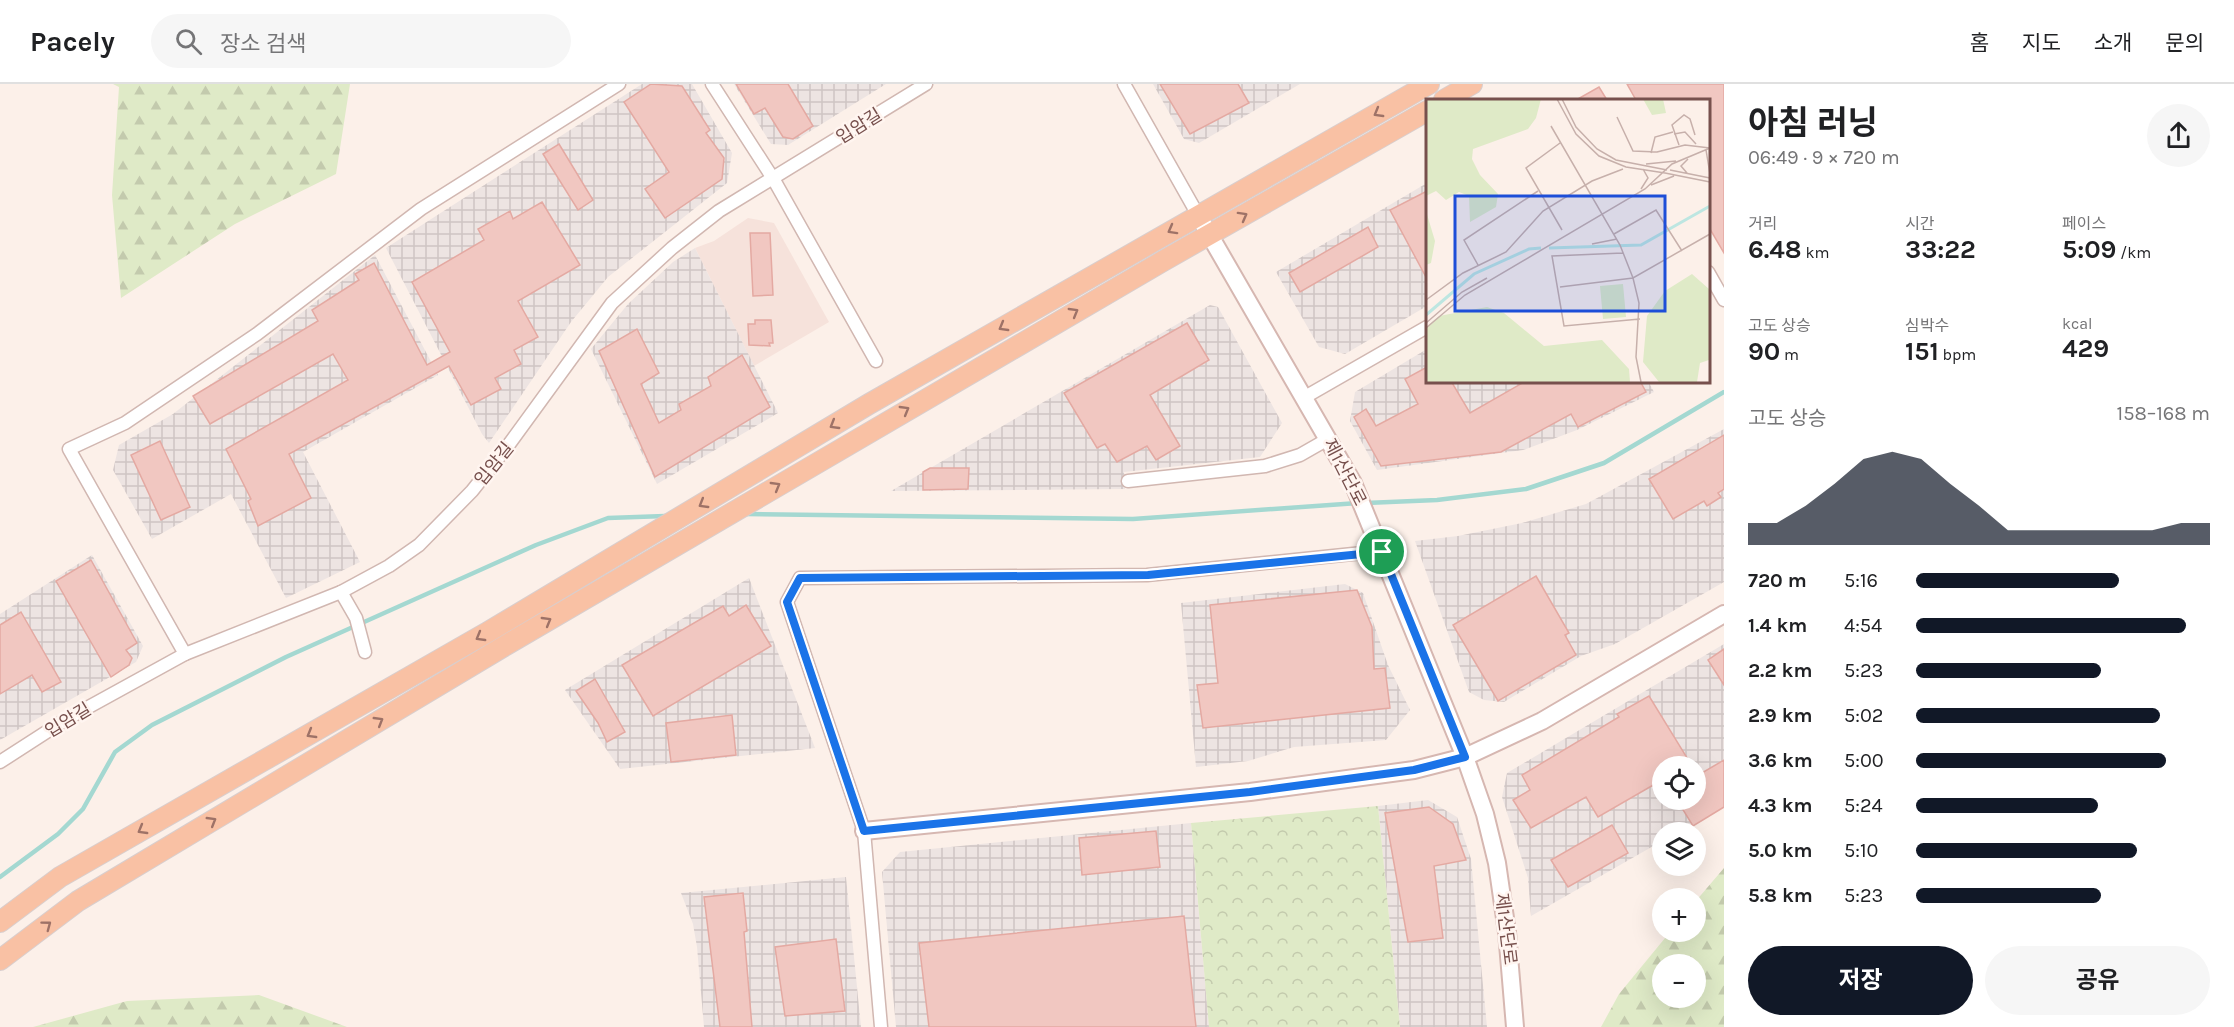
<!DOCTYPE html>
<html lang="ko">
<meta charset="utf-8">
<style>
:root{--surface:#fff;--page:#f6f6f6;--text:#202124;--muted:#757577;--line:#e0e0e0;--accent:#111827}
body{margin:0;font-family:Karla,"Noto Sans KR",sans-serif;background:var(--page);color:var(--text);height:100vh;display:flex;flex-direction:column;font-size:22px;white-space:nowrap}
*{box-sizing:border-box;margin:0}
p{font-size:20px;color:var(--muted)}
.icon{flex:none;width:33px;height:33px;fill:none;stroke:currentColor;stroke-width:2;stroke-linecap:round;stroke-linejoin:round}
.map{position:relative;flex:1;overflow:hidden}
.details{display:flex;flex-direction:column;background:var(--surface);width:510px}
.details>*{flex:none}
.fabs{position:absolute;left:1652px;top:672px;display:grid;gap:12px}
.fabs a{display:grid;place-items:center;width:54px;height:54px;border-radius:50%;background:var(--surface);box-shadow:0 6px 24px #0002;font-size:30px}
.pin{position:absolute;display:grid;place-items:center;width:51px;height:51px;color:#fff;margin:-26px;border:3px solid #fff;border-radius:50%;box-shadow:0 2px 6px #0007}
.round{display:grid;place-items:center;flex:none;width:63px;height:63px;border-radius:32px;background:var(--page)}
.overview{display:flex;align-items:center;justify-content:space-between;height:102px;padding:0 24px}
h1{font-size:33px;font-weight:700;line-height:45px}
.metrics{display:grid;grid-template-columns:repeat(3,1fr);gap:9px;height:102px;padding:6px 24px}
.metrics div{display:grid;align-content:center}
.metrics b{font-size:26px;font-weight:700}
.metrics small{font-size:16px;font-weight:400}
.metrics p{font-size:16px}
.chart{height:168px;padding:12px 24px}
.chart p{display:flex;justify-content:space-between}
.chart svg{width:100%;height:108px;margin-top:6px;fill:var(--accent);opacity:.7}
.cta{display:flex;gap:12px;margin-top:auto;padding:12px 24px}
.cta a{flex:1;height:69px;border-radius:36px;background:var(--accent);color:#fff;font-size:24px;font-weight:700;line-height:69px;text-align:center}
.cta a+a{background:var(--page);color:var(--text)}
ul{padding:0 24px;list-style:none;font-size:20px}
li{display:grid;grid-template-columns:96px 72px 1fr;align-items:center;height:45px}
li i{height:15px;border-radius:8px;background:var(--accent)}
header{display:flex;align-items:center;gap:36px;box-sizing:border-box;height:84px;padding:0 30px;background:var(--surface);border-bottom:2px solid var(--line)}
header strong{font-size:28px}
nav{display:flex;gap:33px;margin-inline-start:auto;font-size:21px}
.search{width:420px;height:54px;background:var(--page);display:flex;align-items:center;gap:15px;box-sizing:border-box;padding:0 21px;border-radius:33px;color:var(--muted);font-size:22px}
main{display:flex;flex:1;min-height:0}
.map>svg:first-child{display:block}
</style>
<header>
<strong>Pacely</strong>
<div class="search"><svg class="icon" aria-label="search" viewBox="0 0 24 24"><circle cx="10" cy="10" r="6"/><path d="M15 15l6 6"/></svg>장소 검색</div>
<nav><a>홈</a><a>지도</a><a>소개</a><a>문의</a></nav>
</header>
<main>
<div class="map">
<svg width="1724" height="943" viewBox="0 0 1724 943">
<defs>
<pattern id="industrial-grid" width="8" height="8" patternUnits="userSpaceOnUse" patternTransform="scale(1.5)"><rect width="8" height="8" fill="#ede4e2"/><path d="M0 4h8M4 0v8" fill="none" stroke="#cfc5c4"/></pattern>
<pattern id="forest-firs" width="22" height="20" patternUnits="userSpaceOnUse" patternTransform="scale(1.5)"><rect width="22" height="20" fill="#dfeac7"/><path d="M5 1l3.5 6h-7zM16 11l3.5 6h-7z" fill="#c3caad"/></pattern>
<pattern id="park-crowns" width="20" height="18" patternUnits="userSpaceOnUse" patternTransform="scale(1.5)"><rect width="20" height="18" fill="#dfeac7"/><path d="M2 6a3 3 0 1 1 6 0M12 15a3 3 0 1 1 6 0" fill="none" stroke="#c3caad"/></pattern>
</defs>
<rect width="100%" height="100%" fill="#fcf0e9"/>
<path fill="#f6e2db" d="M748,134L774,139L829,238L754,282L695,164L714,157Z"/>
<g fill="url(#industrial-grid)" fill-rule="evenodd">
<path d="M642,0H692L732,69L727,99L608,193L571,238L489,359L482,350L386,164Z"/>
<path d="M734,0H886L788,61L771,60Z"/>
<path d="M1153,0H1300L1199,59L1184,55Z"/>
<path d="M1427,99V222L1345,270L1319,263L1276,188Z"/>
<path d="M695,164L778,329L657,400L591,265L628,220L673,178Z"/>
<path d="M375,171L438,291L303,368L360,478L286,514L231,410L152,455L113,386L119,361L173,330Z"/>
<path d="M1210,221L1218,223L1282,339L1260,373L1124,388L1125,405L891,407Z"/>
<path d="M1427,265V297H1648L1654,308L1577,346L1523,366L1377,386L1350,337L1355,308Z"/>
<path d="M1724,345V498L1615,560L1581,572L1504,618L1484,616L1469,608L1415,457L1458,452L1522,439L1586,420Z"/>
<path d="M92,471L143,562L136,578L0,656V530Z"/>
<path d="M749,494L815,664L620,685L565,606Z"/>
<path d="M1345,500L1363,509L1388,581L1410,626L1386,656L1294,663L1248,677L1196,683L1181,519Z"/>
<path d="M1724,560V722L1677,748H1662V757L1531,832L1528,794L1502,713L1507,689ZM1662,682H1695V716H1662Z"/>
<path d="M1428,716L1457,733L1471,775L1487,943H1400L1378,722Z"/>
<path d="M1191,739L1209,943H896L882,788L900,768Z"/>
<path d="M846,793L861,943H704L697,863L693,840L681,809Z"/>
</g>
<g fill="url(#forest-firs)" fill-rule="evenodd">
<path d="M113,0H350L336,90L235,140L121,214L112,111L119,3Z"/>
<path d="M1724,784V943H1601L1619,910L1670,848H1695V818ZM1662,880H1695V914H1662Z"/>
<path d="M259,911L347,943H33L127,917Z"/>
</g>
<path fill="url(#park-crowns)" d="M1378,722L1400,943H1209L1191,739Z"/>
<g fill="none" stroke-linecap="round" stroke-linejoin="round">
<g stroke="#a4d8d1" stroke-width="4.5">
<path d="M1366,419L1437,416L1526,405L1604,379L1724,308"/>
<path d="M746,430L1133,435L1358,419"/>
<path d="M0,793L58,750L83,725L115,668L152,641L286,573L536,461L608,434L665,432"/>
</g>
</g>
<g fill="#f1c7c1" stroke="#e4a9a2" stroke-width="1.5">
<path d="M651,0L682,2L710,46L706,49L724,74L722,95L665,134L645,105L669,88L624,18Z"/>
<path d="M736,0H788L813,42L793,55L783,53L765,24L754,30Z"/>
<path d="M1160,0H1238L1249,19L1190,50Z"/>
<path d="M1627,0H1724V169L1707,140V16H1636Z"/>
<path d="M1599,3L1607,16H1576Z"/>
<path d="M559,60L593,116L578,126L543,70Z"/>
<path d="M1427,107V195L1390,126Z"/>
<path d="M542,118L580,181L518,217L538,253L514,266L521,280L495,294L501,305L471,321L449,282L289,370L311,414L258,442L248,417L251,415L226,365L348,296L333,270L210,340L193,312L318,237L312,226L359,196L355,190L374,179L427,281L450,268L412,198L484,156L478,145L510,127L513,135Z"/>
<path d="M1368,143L1378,163L1300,208L1289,189Z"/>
<path d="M750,149H770L773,211L753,212Z"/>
<path d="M755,236H771L773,259H769L770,262L749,261L748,240H755Z"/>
<path d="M1187,239L1209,276L1150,311L1180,362L1156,376L1147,362L1117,378L1105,360L1097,364L1064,309Z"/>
<path d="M637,245L659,289L641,300L659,339L681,326L679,320L711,302L708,293L742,271L770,323L655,393L599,267Z"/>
<path d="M1427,283V297H1451L1470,329L1526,297H1640L1646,308L1578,343L1571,330L1501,368L1381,382L1354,333L1366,325L1376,342L1418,320L1405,295Z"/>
<path d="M1724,351V405L1718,409L1721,413L1707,422L1704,417L1673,435L1649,395Z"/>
<path d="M160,357L190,423L161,436L131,371Z"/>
<path d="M930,384H969L968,405L923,406V388Z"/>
<path d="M91,476L137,559L126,566L132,574L129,581L111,593L56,497Z"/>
<path d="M1536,492L1569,549L1565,551L1576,571L1498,617L1453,541Z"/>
<path d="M1357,506L1372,543L1374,585L1385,584L1390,624L1203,644L1197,601L1218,599L1210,521Z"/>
<path d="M746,521L771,562L653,632L622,581L723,522L729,532Z"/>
<path d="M21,528L61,598L42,608L32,591L0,610V541Z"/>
<path d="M1724,565V601L1708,576Z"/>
<path d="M595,595L625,648L607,658L598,639L576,607Z"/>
<path d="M1649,612L1692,682H1662V696L1598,733L1586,713L1531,744L1513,716L1530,706L1522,691L1619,633L1617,630Z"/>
<path d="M732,631L736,671L671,678L666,639Z"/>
<path d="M1724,676V723L1693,742L1677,716H1695V693Z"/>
<path d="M1429,723L1453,740L1466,776L1434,782L1443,854L1408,858L1385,729Z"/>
<path d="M1612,741L1628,769L1568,803L1551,776Z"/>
<path d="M1156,747L1160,783L1082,791L1079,754Z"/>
<path d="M743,809L747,847L744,848L752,943H720L704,813Z"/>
<path d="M1184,832L1196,943H929L919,859Z"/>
<path d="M836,855L845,927L785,932L775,863Z"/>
</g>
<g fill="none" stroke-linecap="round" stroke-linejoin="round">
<defs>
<g id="street">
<path d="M712,0L774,96L876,277"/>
<path d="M1124,0L1198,131"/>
<path d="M1708,188L1724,216"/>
<path d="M1305,313L1427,243"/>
<path d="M1128,397L1265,382L1300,371L1328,355"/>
<path d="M341,508L356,534L365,568"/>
<path d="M185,570L69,365L125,339L257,250L421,125L619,0"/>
<path d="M0,678L65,636L185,570L341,508L389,482L419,461L472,407L510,359L612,219L672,164L719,127L926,0"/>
<path d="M881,943L864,747L787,518L800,494L1147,491L1382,467"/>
</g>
<g id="secondary">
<path d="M1198,131L1353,399L1465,673L1485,730L1497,779L1507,848L1515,943"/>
<path d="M864,747L1250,708L1414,686L1465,673L1542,637L1724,530"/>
</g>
<g id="primary">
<path d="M1444,16L1472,0"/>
<path d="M0,838L60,793L488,548L869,320L1429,0"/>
<path d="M0,876L78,817L506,561L1163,177L1427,27"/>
</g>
</defs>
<use href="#street" stroke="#d1b7b1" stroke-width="15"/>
<use href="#secondary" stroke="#d6b7b1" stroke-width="20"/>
<use href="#primary" stroke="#d9cecd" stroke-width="22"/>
<use href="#street" stroke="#fff" stroke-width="12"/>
<use href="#secondary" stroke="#fff" stroke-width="16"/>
<use href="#primary" stroke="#f9c1a4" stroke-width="20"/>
</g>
<defs><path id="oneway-chevron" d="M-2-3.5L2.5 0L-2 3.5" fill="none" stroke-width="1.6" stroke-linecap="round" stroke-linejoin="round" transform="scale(1.5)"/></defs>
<g stroke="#9e7267">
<use href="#oneway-chevron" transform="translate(1378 29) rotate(150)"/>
<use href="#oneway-chevron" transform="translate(1243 132) rotate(-29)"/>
<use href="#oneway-chevron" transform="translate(1172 146) rotate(151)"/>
<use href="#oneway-chevron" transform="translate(1074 228) rotate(-30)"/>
<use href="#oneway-chevron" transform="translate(1003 243) rotate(150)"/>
<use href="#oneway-chevron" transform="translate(905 326) rotate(-30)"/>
<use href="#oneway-chevron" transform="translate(834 341) rotate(149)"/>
<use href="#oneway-chevron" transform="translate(776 402) rotate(-30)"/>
<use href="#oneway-chevron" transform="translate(703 420) rotate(149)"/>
<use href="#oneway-chevron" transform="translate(547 537) rotate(-30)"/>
<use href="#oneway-chevron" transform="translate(480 553) rotate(150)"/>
<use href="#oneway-chevron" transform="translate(379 637) rotate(-31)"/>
<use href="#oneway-chevron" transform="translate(311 650) rotate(150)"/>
<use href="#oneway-chevron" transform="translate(212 737) rotate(-31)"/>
<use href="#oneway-chevron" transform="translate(142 746) rotate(150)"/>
<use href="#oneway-chevron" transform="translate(47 841) rotate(-37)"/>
</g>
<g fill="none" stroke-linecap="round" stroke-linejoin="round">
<defs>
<path id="route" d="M1382,468L1465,673L1414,686L1250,708L864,747L787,518L800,494L1148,491Z"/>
</defs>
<use href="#route" stroke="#fff" stroke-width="12"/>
<use href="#route" stroke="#1a73e8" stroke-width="8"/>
</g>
<g text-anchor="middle" stroke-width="5" stroke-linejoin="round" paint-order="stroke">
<g font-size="18" fill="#77504d" stroke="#fff5f0">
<text transform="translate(859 42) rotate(-32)" y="6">입암길</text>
<text transform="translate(494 380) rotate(-51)" y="6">입암길</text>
<text transform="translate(1345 388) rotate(63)" y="6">제1산단로</text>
<text transform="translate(68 636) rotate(-31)" y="6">입암길</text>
<text transform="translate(1506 845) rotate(83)" y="6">제1산단로</text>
</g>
</g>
<g transform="translate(1426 15)">
<rect width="284" height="284" fill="#fcf0e9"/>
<path d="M0,0H115L110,19L102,30L47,50L46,60L54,76L72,95L70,108L44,123L43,97L33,93L20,101L10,92L0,97ZM217,0H237L240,14L226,16ZM0,112L9,142L5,164L0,166ZM266,175L283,190V261L274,264L271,283H233L217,263L221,217L239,192ZM61,208L78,214L118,247L176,241L203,270L204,283H0V228L13,217Z" fill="#dfeac7"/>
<path d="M197,185L200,218L177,220L174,187Z" fill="#dfeac7"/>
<path fill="none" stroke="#bde6e1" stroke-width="3" d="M123,149L215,146L284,107M0,216L48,175L103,150L115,149"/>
<path fill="none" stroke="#c7b0ab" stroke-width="1.5" d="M131,0L150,35L173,57L200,68L239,74M136,0L150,28L171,50L190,61L241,71M191,18L207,52L231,53L259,46L284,49M125,27L194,146L207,179L213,204L210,258L215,283M248,35L259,33L270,45M134,44L100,69L136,131M253,46L246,26L258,16L264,20L269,36M280,51L284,75M225,54L229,38L247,33M220,65L250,62M244,71L284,79M239,74L284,83M261,74L255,67L262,60M225,86L248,77M215,90L222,79L217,70M188,135L230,111L256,152M166,145L191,140M197,154L126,157L138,227L214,220M52,166L38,141L112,92M134,188L207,179L284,135M0,201L37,174L80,153L117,112L166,82L197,70M0,224L36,193L61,179M0,229L39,196L219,90L246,65L284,49"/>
<path fill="#1d4ed8" fill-opacity="0.15" stroke="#1d4ed8" stroke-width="3" d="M29,97H239V212H29Z"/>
<rect width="284" height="284" fill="none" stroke="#77504d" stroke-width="3"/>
</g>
</svg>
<div class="fabs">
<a><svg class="icon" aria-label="locate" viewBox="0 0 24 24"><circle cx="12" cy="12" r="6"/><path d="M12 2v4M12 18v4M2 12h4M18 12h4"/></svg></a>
<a><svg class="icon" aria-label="layers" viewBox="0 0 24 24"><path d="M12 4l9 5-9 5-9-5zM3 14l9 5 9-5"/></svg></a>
<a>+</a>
<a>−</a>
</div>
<div class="pin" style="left:1382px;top:468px;background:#1e9e55"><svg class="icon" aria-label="arrive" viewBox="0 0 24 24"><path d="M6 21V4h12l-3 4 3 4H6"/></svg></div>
</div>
<section class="details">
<div class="overview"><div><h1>아침 러닝</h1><p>06:49 · 9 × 720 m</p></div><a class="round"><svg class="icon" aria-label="share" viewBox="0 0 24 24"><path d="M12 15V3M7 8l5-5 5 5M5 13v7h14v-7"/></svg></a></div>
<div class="metrics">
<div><p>거리</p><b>6.48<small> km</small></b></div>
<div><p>시간</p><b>33:22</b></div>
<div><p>페이스</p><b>5:09<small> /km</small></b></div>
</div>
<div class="metrics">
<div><p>고도 상승</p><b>90<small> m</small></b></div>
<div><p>심박수</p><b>151<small> bpm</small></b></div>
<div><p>kcal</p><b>429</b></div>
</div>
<div class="chart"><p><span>고도 상승</span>158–168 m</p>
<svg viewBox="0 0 160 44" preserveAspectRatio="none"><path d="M0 44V35L10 35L20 28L30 19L40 9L50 6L60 9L70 19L80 28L90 38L100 38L110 38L120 38L130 38L140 38L150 35L160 35V44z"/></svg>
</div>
<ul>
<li><b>720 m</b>5:16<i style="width:69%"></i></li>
<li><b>1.4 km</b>4:54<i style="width:92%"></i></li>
<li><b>2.2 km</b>5:23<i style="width:63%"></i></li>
<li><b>2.9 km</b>5:02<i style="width:83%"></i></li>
<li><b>3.6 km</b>5:00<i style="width:85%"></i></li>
<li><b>4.3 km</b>5:24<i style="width:62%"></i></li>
<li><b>5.0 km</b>5:10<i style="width:75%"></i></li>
<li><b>5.8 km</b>5:23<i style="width:63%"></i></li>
</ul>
<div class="cta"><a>저장</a><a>공유</a></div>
</section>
</main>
